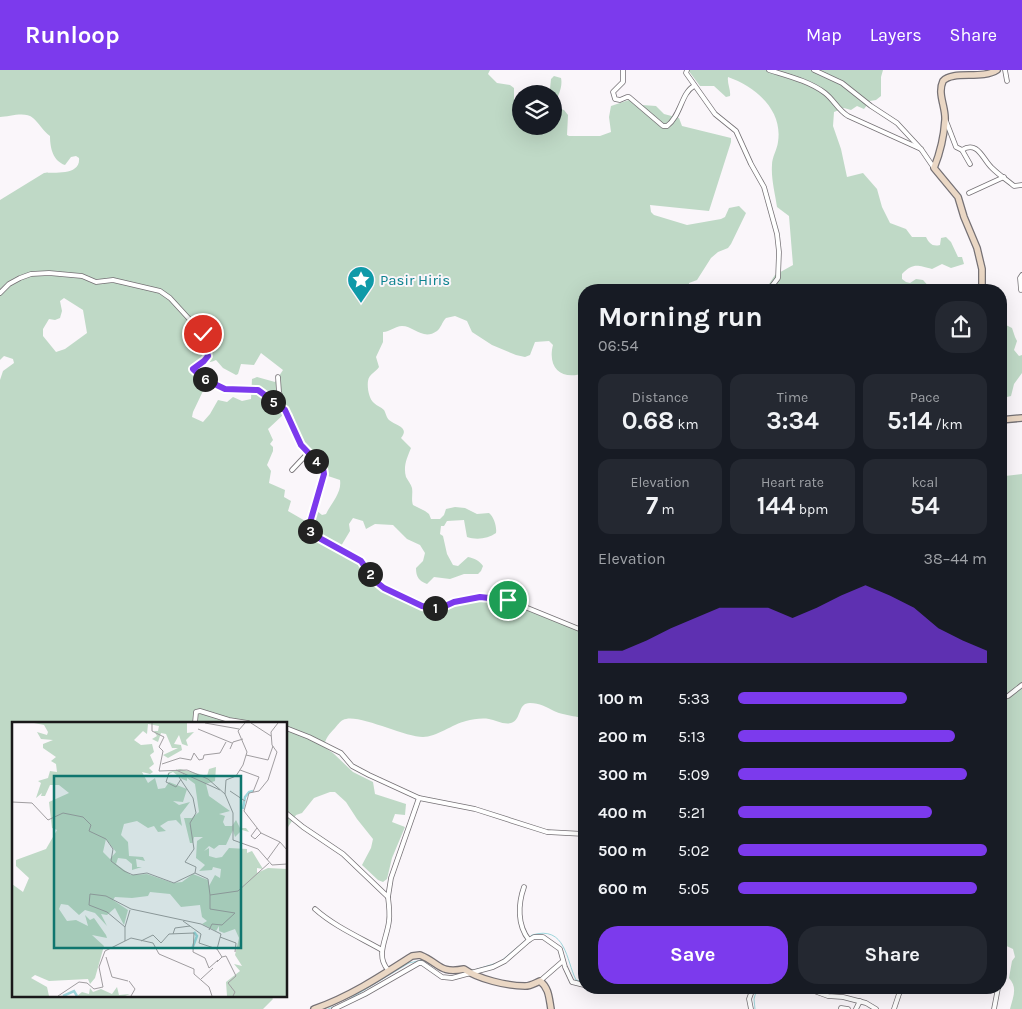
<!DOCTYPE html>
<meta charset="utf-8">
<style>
:root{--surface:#171b24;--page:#242831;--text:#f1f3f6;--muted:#9ea1a6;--accent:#7c3aed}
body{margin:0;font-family:Karla,sans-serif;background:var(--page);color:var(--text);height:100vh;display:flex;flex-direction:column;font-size:19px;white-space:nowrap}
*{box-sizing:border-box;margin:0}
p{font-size:16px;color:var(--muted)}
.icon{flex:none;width:28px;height:28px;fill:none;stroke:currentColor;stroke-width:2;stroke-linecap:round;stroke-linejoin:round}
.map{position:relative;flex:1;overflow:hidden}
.panel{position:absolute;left:578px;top:214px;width:429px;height:710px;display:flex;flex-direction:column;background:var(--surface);border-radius:20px;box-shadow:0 5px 20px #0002}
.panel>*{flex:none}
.controls{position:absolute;left:512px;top:15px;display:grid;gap:10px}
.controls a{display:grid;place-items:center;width:50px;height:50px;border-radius:50%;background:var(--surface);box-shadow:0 5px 20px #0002;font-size:25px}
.pin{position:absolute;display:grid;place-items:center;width:42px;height:42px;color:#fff;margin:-21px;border:2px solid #fff;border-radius:50%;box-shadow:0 1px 5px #0007}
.km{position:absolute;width:25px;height:25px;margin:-12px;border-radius:50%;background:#222;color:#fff;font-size:14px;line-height:25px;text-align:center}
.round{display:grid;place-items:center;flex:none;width:52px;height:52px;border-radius:20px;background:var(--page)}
.summary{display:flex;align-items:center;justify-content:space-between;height:85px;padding:0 20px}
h1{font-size:28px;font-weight:700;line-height:38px}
.figures{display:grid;grid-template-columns:repeat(3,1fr);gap:8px;height:85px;padding:5px 20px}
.figures div{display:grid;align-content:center;border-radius:12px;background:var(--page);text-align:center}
.figures b{font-size:25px;font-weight:700}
.figures small{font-size:14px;font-weight:400}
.figures p{font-size:14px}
.chart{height:140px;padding:10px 20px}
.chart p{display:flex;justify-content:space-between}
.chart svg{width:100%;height:90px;margin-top:5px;fill:var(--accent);opacity:.7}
.primary-button{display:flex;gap:10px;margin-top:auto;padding:10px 20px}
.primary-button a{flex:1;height:58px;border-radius:20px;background:var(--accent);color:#fff;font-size:20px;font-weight:700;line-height:58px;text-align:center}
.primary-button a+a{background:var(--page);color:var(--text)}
ul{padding:0 20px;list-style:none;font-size:16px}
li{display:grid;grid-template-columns:80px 60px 1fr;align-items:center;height:38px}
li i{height:12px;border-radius:6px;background:var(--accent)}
header{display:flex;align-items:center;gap:30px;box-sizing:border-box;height:70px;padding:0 25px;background:var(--accent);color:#fff}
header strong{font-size:24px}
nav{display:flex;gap:28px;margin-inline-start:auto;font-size:18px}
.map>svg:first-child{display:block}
</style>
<header>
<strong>Runloop</strong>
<nav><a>Map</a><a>Layers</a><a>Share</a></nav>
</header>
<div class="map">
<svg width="1022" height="939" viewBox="0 0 1022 939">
<rect width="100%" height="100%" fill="#faf6fa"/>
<g fill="#bfd9c6" fill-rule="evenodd">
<path d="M0,0H490L488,4L497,13L510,15L514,18V34L521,35V56H554V24H544L545,22L550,19L551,9L554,6L561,8C563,17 558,26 554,35L555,37L564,40L568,45L567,65L569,66H600L611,62L609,47L611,36L632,29L642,35L656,36L664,44L679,48L682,56L731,68V72L709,141L650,135L651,142L654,145L687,155L721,149L725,147L729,138L739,136L746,143L731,174L728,178L718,182L711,188L697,210L689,213V219L691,220H584V271L582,275L584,276V303C562,311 547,298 553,275L549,271L535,272L530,285L525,287L516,285L492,275L472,262L467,251L455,246L446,248C442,252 441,258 437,261C423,271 414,256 402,256C395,256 390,262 383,262V272L376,287L379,297C376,302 369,304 368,311C367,318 369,329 374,333C377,336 381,337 384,340C386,343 386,347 389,350C396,356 410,357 401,368L411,378C407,388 403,396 406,407C408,411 411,414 412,418C413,424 411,429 413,435L425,441L429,444L431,449H440L444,445L446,439L455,437L465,438L477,444L489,443C494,447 497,457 496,463C488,469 476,470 467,467L464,450L447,451L444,456H441L440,464L443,466L447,484L453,495L458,496L468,487C474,488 480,491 483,496L481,501L478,504H464L450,509L434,507L427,514C419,511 416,507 416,498L423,491L425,483L420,475L407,469L393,455L375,454L366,459L363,451L353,448L349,454L350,461L338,481L360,493L372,512L383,520L421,538L433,540L444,539L455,534L480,529H488L507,532L584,563V648C578,647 559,644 554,641C546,637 540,633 530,633C517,633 522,650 511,653C504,655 495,650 489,649C482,648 473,649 466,651C453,654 436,667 423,667C404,667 356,642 343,650C340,651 337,656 335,658C329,664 325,669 324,677L333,683L353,702L373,712L375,724L406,734L405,745L395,744L392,752L405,757L392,788L387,809L383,812L378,810L362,795L371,778L373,769L357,749L346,732L335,722H330L314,728L302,743L296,745L286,760V653H14V925H270L273,929L263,939H0V310L3,301L14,293L13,289L4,286L0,290V130L44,103C54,102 81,106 79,88L76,86L71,87L65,95C53,91 50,78 50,66C43,61 39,53 33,48C25,41 9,47 0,47ZM64,228L83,240L87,263L65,279L56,282L43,266V259L49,249L55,250L60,248L62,241L60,231ZM261,283L283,300L275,312L257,307L252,309L251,329L242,331L233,327L227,332L218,330L210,344L203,352L192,347L193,342L203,321L194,310V293C202,291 208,294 216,290L223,298L236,305L238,304L241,294L254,295ZM289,342L292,343C296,353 298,365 304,374C312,386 326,392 328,406L340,410C342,423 331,433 326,444L322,445L317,441L312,452H307L288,441L291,431L284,427L285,420L269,413L271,401L267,395L273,381V377L270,374L273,370L268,359L284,344Z"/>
<path d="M688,0H883L881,7V26L876,30L870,31L864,39L857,36L851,40L844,38L834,42L833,56L841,79L847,107L863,103L877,119L882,137L890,153L906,159L912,167H926C929,173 932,177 940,175L941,168L946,167L951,172L958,187H962L964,194L951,198L942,194L932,199C918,196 914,192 902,204V209L906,212L910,213L916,209L923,210L932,220H765L775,205L793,195L789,146L777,137C775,123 771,109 772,95C772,87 777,80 778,72C783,40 756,17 728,7C727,14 731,20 730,26L726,27L714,16H700Z"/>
<path d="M1000,248L1002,253L1012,258L1015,267L1017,271L1014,280L1019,286L1022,285V303L1014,314L1011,326L1003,328L1000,332Z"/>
<path d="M1000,403L1005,406L1022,404V939H1010C1013,927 1018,918 1009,908L1012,891L1015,887L1013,879L1000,873Z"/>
</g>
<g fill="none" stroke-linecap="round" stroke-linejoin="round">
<g stroke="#9ed6dc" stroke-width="1">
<path d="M471,901L500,892L532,865C566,855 566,890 576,910L584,912"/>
<path d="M328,939L341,934L409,893L422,890L435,900"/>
<path d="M755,939L754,929L757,918"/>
</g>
<defs>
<g id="street">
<path d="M623,0V12L613,22L615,29L620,30L627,27H629L663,56H667C681,46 681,23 694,16"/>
<path d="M687,0L686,3L715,44L736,61L751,94L764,117L777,164L779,182L778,208L769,220"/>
<path d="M769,0C788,6 809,11 825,23C834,30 838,40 848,46L921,79"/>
<path d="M814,0L842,13L871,36L897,53L921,79L934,98"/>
<path d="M1005,0L1007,11"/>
<path d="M946,51L956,77L962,80L970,94"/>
<path d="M962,80C978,70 983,90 992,98C999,105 1007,110 1014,116L1022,115"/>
<path d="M969,123L1004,107"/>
<path d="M1021,220L1020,208L1022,205"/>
<path d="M0,223L9,214L20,208L31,204L49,203L82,206L96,212L113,210L160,221L170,228L203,264L208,285L204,291L193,299L204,309L225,319L258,320L285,340L301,375L323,398L324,404L309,456L312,464L361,491L374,510L384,518L421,536L433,538L443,537L455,532L480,527H488L508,530L584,561"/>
<path d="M278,307L279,322L285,340"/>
<path d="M292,400L308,383"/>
<path d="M1000,629L1008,626L1022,615"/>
<path d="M195,653L196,642L200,641L229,650L248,653"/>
<path d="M286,658L309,667L341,683L352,696L369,705L419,728L475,739L547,762L584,764"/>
<path d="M286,743L303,757L343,784L388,827C389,835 390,844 389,851C387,869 375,885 388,900"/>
<path d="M524,817C518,834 517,855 529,870"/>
<path d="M388,827L391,808L419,728"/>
<path d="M315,839C334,856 359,867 382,880"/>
<path d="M540,911L563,891"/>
<path d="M806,918L828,926L843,927L866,933L876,939"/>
<path d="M841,938L848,939"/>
<path d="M334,939L365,924L419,893H422L442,907L452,908L493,897L505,891L529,870L534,867H543L560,879L565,897L572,912L584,915"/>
<path d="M751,939L749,929L753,918"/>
<path d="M856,939L860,931"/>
<path d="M894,939L901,918"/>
<path d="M994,939L998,918"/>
</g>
<g id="secondary">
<path d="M982,220V199L977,178L964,147L958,127L934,98C940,83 944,66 945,50C946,37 937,24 943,11C953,0 982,10 997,0"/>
<path d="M1000,350L1022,348"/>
<path d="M314,939C349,927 381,906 412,886L420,885C440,893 439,904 464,899C478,909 507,916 525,916C531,916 535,913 540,911C549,918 549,928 551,939"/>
</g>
</defs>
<use href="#street" stroke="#757175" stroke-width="5.5"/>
<use href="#secondary" stroke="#757175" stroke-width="8"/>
<use href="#street" stroke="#fff" stroke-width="4"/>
<use href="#secondary" stroke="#ead7c4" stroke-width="5.5"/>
</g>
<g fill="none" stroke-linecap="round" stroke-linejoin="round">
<defs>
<path id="route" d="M203,264L208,286L204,291L193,299L204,309L225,319L258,320L285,340L301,375L323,398L324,404L309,456L312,464L361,491L374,510L384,518L422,536L433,538L443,537L454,532L480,527L508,530"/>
</defs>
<use href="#route" stroke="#fff" stroke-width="10"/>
<use href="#route" stroke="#7c3aed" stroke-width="6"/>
</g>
<defs>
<symbol id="sight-pin" viewBox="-11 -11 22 30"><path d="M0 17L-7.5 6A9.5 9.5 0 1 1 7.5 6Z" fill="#0f9aa8" stroke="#faf6fa"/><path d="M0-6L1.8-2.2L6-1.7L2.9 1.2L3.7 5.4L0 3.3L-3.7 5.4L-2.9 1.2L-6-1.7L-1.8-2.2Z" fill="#fff"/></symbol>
</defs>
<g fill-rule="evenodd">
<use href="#sight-pin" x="345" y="194" width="32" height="43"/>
</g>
<g text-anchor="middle" stroke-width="4" stroke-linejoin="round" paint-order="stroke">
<g font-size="15" fill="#0d838f" stroke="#faf6fa" text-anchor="start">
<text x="380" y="215">Pasir Hiris</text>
</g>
</g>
<g transform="translate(12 652)">
<rect width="275" height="275" fill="#faf6fa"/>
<path d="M22,1H175V11L182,10L174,18L176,24L170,22L167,13L162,22L169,23L170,28L156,36L151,33L166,26H160L154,12L149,11L146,20L140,17L145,14L142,9H146L147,4L136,2L135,12L131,9L122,18L129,23L140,22L142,30L138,33L142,42L137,46L141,50L138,52L130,50L136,61L143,56L146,67L153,66L157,60L175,67L171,80L161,79L167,83L178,80L168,93L170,104L164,98L156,99L148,104L154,109L146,110L142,104L136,106L125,99L112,102L109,113L116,120L117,134L131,135L133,139L124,137L125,145H130L120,148V142L114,137L106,136L104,142L119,153L135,152L161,161L170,160L181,152L196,158L197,164L203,153L208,156L209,147L201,145L200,148L187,149L193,143L184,136L185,119L191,115H182L181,121H178L172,96H180L187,90L183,62L175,56V59L170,57L161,50L155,53L157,50L168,47L195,54L197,47L204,45L203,59L194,62L197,74L218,89L207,92L213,94L211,100L213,104H220L224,98L228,106H234L237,110L230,108L223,115L221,108L214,123H207L202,127L197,124L192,129L197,126V134L204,136L210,135L217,126L235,127V131L240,129L251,147L245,146V151L256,146L275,147V274H215L214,260L228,249L222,242L230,244L223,233L227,216L223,207L212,211L207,209V204L204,209L190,202L195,199L190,195L188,183L169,185L158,172L138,170L136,174L120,176L103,175L101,178L116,188L112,203L103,186L95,193L89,192L95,204L83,191L73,188L67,193L56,183L49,182L47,187L55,199L64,198L76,204L73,193L78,198L82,196L94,213L95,216L80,213L92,224L83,256L78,262L76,257L37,259L23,253L19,256L35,265L37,274H0V162L11,170L17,156L4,144V138L34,127L45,108L40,106L37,80L57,71L47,63H38L33,74H29L30,71L24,76L29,61L26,59L36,56L38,49L45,50L44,42L39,39L44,35L31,26V22L41,18L29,17L25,10L35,13L36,10L32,3ZM94,117L104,130L98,137L91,130ZM105,265L107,273L118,272L113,274H65L70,270L77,272L78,266L81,270L89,267L100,272Z" fill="#bfd9c6" fill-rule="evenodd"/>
<path fill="none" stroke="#9ed6dc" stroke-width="2.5" d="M231,87L233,75L237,70L241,69M180,227L185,214L182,210M51,274L62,269L65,274"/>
<path fill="none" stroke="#a09da0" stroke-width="1" d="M140,1V9L152,15L147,25L151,29L147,49L175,48L196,57L213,72M193,1L227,7M233,1L226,9L235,30L231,43L224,54L214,58L213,72L221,91V118L246,127L260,143L275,142M239,1L259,14M266,1L259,10L260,23L265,30L256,58L247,69L237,71L232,89L249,111L268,120L275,128M186,7L220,21M218,27L221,20L231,17M234,33L256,38L261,24M150,42L168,36L179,38L182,31L187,38L191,37L192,33L208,31L214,20M164,48L208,68M228,48L247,55L241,70M157,51L154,60L164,65L169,57M172,53L167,55L181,76L184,91L178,101L182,127L173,140L184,145L183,151M218,69L233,79M0,80L20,81L36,98L51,91L71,95L79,103L77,109L94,117L101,127L99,139L112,149L121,153L135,151L162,161L183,151L196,157L198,173L226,169L257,141M245,106L239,114L243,117L249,111M255,138L268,120M171,199L189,212L187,221L205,227L210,235L205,240M113,205L118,188M197,208L200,202L210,203L223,191L198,187V173M161,212L163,206L178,204M208,215L224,221L223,230M113,219V205L95,190L77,183L78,172L94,174L119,187L189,202L209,212L205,227M129,219L141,213L149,221L157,212L182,211L181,230L193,236L197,246L206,238M94,235L100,255L116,259M210,235L214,234L224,254L216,261L223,270L221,274M189,257L201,246M117,259L123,267L119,274M46,274L67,260L75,261L82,267L91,265L87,245L93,229L119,216L141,221L147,232L182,247V252L197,265L200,274"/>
<path fill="#0f766e" fill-opacity="0.15" stroke="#0f766e" stroke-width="2.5" d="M42,54H229V226H42Z"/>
<rect width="275" height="275" fill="none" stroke="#1a181a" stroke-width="2.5"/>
</g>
</svg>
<div class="controls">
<a><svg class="icon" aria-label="layers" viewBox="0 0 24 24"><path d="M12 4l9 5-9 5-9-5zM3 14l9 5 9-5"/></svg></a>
</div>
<div class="pin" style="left:508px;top:530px;background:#1e9e55"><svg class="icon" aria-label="arrive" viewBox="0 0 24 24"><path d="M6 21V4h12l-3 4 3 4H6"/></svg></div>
<div class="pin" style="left:203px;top:264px;background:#d93025"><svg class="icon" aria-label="check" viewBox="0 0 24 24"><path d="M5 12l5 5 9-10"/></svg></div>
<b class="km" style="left:435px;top:538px">1</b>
<b class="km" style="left:370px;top:504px">2</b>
<b class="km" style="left:310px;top:461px">3</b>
<b class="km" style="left:316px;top:391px">4</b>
<b class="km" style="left:273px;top:332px">5</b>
<b class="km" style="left:205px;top:309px">6</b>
<section class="panel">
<div class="summary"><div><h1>Morning run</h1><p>06:54</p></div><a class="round"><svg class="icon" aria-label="share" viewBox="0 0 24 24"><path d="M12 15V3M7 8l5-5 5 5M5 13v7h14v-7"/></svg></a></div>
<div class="figures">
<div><p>Distance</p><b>0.68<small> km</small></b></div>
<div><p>Time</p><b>3:34</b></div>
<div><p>Pace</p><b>5:14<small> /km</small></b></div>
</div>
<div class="figures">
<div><p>Elevation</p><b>7<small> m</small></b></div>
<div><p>Heart rate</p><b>144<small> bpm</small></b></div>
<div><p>kcal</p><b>54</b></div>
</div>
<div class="chart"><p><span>Elevation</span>38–44 m</p>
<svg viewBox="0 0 160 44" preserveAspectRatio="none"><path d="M0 44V38L10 38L20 33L30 27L40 22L50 17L60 17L70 17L80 22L90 17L100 11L110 6L120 11L130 17L140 27L150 33L160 38V44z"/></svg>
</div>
<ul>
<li><b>100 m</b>5:33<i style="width:68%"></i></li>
<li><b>200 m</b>5:13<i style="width:87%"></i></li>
<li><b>300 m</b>5:09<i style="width:92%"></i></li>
<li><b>400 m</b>5:21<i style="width:78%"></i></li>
<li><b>500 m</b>5:02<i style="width:100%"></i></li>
<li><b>600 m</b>5:05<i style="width:96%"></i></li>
</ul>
<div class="primary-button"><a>Save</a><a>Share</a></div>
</section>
</div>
